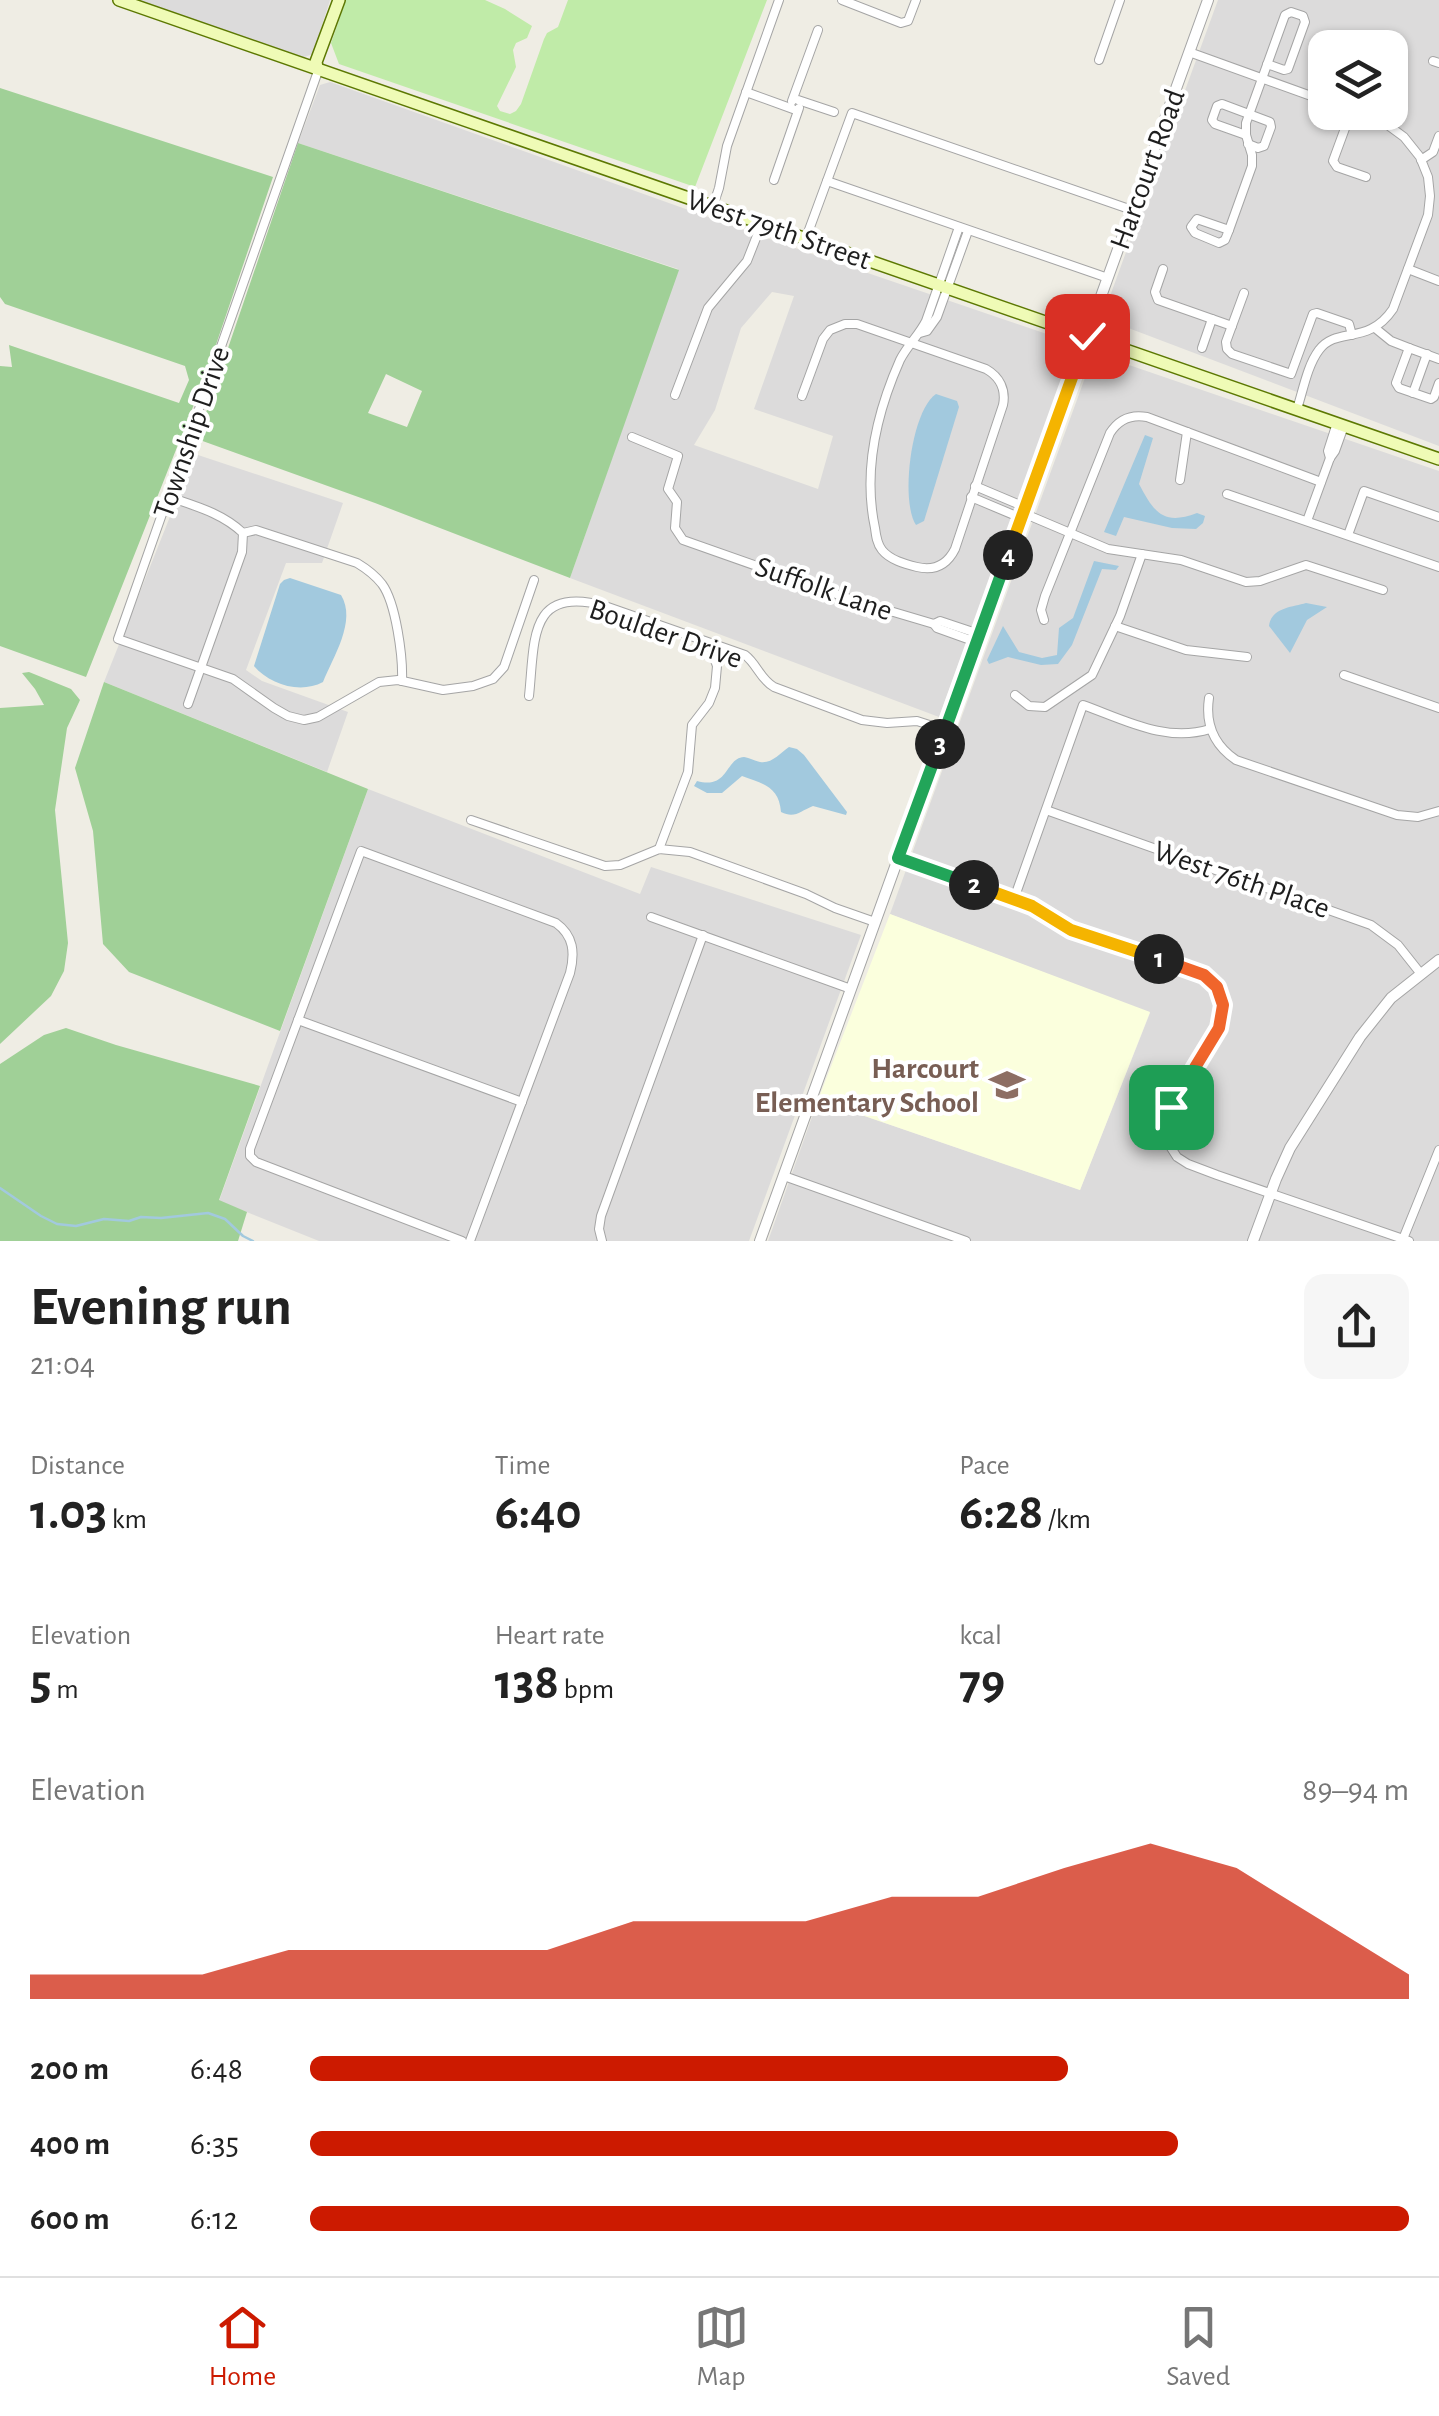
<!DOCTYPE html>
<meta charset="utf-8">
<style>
:root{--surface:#fff;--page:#f6f6f6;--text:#222;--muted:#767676;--line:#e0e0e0;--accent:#cc1a00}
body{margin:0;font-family:"Alegreya Sans",sans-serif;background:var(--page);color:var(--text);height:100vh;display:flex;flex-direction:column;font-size:38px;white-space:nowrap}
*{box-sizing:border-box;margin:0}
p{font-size:32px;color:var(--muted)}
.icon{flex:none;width:55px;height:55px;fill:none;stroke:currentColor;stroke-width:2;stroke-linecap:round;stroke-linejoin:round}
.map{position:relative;height:1241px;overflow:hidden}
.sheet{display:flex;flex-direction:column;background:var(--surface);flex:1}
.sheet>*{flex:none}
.controls{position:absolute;left:1308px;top:30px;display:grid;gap:20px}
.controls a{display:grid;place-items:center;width:100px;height:100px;border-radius:20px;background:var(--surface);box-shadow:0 2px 8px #0004;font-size:50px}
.pin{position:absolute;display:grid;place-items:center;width:85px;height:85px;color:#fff;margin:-42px;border-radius:20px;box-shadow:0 5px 15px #0006}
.km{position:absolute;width:50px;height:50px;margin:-25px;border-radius:50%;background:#222;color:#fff;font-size:28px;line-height:50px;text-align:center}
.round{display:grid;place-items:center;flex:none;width:105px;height:105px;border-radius:20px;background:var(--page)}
.summary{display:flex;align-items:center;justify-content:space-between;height:170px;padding:0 30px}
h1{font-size:55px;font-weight:700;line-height:75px}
.stats{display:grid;grid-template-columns:repeat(3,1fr);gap:15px;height:170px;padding:10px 30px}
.stats div{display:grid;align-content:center}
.stats b{font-size:50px;font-weight:700}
.stats small{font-size:28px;font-weight:400}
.stats p{font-size:28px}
.chart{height:280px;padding:20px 30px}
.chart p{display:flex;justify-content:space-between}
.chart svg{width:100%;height:180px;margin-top:10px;fill:var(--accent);opacity:.7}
ul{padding:0 30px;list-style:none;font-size:32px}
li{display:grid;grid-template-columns:160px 120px 1fr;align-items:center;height:75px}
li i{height:25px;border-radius:12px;background:var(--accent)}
.tabs{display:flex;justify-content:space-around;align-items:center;height:140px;border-top:2px solid var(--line);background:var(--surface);font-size:28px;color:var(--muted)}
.tabs a{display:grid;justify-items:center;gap:5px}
.tabs .active{color:var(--accent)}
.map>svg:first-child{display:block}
</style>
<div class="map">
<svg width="1439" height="1241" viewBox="0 0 1439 1241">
<rect width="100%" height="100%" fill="#efede4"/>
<g fill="#dcdbdb" fill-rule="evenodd">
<path d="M137,0H330L313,54L301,58Z"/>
<path d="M1218,0H1439V446L1102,318ZM1325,48H1390V112H1325Z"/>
<path d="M330,82L809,253L1076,344L939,717L570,578L678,269L298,143L320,85ZM772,292L794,296L754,409L833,436L818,489L694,445L715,410L741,328Z"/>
<path d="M1094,353L1439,471V1241H768L818,1100L1080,1190L1150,1013L890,914Z"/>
<path d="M195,454L343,503L322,563H286L246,670L262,681L348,712L327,772L104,682Z"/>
<path d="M368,789L640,894L651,867L861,935L749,1241H319L219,1201Z"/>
</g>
<path fill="#fbffdd" d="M890,914L1150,1012L1080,1190L818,1100Z"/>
<path fill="#c0eba8" d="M346,0H485L505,9L532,26L527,38L516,43L513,50L516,67L497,106L500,111L510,114L516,111L521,104L544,39L547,33L558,27L568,0H767L695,187L339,64L331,43Z"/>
<g fill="#a0d097" fill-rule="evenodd">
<path d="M0,88L273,177L206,374L86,677L0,646V366L12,367L9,345L179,403L189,380L185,366L5,304L0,297Z"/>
<path d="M298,143L679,270L570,578L375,503L197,439ZM386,374L422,391L407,427L368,413Z"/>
<path d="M29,672L71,689L80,700L67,728L55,810L68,943L64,971L51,996L0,1044V708L44,705L35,689L22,673Z"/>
<path d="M104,682L368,789L280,1031L129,972L103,944L93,831L75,768Z"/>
<path d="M66,1028L116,1045L260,1086L219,1200L247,1212L238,1241H0V1064L44,1035Z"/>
</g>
<g fill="#a2c9de">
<path d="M936,394L957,401L959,407L924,521L916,525C900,501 911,411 936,394Z"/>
<path d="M1145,435L1153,438L1139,484C1154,512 1163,526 1197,513L1205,516L1203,523L1196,529L1172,528L1124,517L1116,536L1104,532Z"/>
<path d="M1094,561L1119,566L1116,570L1102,569L1072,645L1058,664L1041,665L1008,657L989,664L987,660L1003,626L1019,652L1042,658L1057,655L1059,628L1073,618Z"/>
<path d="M290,578L341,595C357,621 333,657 323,682C301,694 270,685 254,666L280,584L284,580Z"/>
<path d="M1306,603L1327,607L1307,620L1290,653L1269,626C1271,608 1292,607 1306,603Z"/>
<path d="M789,747L797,749L804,755L847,812L846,815L813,806C800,811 795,819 781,812C779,787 764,784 742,776L722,793H707L694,786L697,781C729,790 725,758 744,757C746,757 759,762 760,762C772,764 780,753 789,747Z"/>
</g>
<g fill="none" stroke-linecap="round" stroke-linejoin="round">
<path stroke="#a2c9de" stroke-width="2.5" d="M0,1188L41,1216L57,1224L76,1226L104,1219L129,1221L141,1217L161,1218L208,1213L225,1219L243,1236L253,1241"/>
<defs>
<g id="minor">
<path d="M842,0L901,23L908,21L916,0"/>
<path d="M1374,48L1380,44L1390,48"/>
<path d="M1390,48L1395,53L1390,67"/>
<path d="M1189,52L1325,101"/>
<path d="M1099,60L1120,0"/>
<path d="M1433,61L1439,63"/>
<path d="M317,68V74L118,639L233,679L274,708L288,716L304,720L318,717L379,682L398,680L443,690L473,686L493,679L504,667L534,580"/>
<path d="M746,92L793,109"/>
<path d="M798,100L834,112"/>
<path d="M792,101L818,30"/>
<path d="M1351,112L1333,161L1337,167L1366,177"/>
<path d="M1246,135L1215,124L1212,120L1217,106L1222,104L1270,122L1271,127L1264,146L1258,148L1248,144"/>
<path d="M1421,160L1433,152L1439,136"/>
<path d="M774,180L799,108"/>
<path d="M827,181L1108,278"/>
<path d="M713,206L719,188L727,146L779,0"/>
<path d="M1197,219L1229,230L1225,240L1219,243L1195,233L1191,227Z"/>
<path d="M1229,230L1252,166V155L1246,135V123L1285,15L1291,12L1303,16L1305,22L1288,69L1284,70L1267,64"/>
<path d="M806,238L852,113L1132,210"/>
<path d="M1163,269L1155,292L1158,300L1232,326"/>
<path d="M1408,269L1439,281"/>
<path d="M1244,293L1226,342L1227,349L1232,354L1291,374L1313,314L1317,313L1349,324L1352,335"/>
<path d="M1375,328L1391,341L1409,348"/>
<path d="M920,333L927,331L937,317L968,231"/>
<path d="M1202,348L1212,319"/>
<path d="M1439,359L1409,348L1396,383L1399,388L1431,399L1434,397L1439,383"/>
<path d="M1413,393L1427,354"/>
<path d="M675,395L708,308L747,261L762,223"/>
<path d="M802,396L823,339L830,330L845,324H857L986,369C1000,377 1006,390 1003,405L955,549C947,565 934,571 917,567C905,564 890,560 882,550C877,544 876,536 875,528C863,472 877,412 900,360C907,346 919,335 926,321L959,227"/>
<path d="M1297,409C1303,391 1307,366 1319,350C1337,326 1368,346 1393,309L1428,215L1430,196L1428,177L1420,157L1404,137L1389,126L1356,112"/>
<path d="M632,437L678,456L668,489L677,502L675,528L683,540L853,600L934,624L940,621L979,634"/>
<path d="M1330,458L1328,451L1337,423"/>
<path d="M1180,480L1187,432"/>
<path d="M975,486L1025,507"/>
<path d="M1227,494L1439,567"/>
<path d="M169,497C195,506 222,513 243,533L242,552L188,704"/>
<path d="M971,497L1021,518"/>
<path d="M1023,513L1108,549L1181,560L1246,582L1260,581L1306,565L1383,590"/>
<path d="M1307,521L1330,458L1335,451L1344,426"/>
<path d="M243,533L256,530L357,563C367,569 375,575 382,584C396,603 403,657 402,681"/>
<path d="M1348,535L1364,491L1439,517"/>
<path d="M1044,620L1041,610L1045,596L1110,433C1119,419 1131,414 1147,417L1321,482"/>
<path d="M934,624L937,628L976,642"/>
<path d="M1115,626L1186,650L1247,657"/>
<path d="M1344,675L1439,708"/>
<path d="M1015,695L1029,706L1045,707L1092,675L1120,616L1142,554"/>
<path d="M529,696C535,640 528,585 605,606L745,655C757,664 760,679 774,687L862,720L887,723L917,721L945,730"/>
<path d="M1209,698C1205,725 1214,745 1236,760L1397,815L1418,817L1439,811"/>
<path d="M1046,810L1371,925L1398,945L1421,974"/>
<path d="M471,820L605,866L620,865L659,849L690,852L806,894L835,908L875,922"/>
<path d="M659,849L688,772L692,725L709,703L715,688L717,666L709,643"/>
<path d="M898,858L1032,906L1076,932L1196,971C1220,982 1228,1003 1219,1028L1169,1110L1165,1128L1168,1143L1177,1157L1188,1164L1217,1175L1409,1241"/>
<path d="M1014,899L1083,705C1125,720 1166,743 1210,729"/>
<path d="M651,917L851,989"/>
<path d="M298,1020L522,1102"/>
<path d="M784,1176L966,1241"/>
<path d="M1403,1239L1439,1150"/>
<path d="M462,1241L256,1162L250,1156V1149L361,851L556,923C574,936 575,953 570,973L470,1241"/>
<path d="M602,1241L599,1229L601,1216L703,935"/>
</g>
<g id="tertiary">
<path d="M760,1241L1208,0"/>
<path d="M1253,1241L1276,1179L1290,1148L1360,1037L1391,998L1439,960"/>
</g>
<g id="secondary">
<path d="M119,0L1439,459"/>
<path d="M317,68L316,62L339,0"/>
</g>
</defs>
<use href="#minor" stroke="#a5a5a5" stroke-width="10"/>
<use href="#tertiary" stroke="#a5a5a5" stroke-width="12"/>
<use href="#secondary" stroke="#5c7802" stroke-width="14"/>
<use href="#minor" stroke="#fff" stroke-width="8"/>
<use href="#tertiary" stroke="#fff" stroke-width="10"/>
<use href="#secondary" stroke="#effbb6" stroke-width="11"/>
</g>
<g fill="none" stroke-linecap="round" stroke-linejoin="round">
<defs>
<path id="split-1" d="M1159,959L1204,975L1217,987L1223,1005L1219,1028L1171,1107"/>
<path id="split-2" d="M974,885L1032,906L1071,930L1159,959"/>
<path id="split-3" d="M940,744L898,858L974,885"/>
<path id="split-4" d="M940,744L1008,555"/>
<path id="split-5" d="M1008,555L1087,336"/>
</defs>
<use href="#split-1" stroke="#fff" stroke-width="20"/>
<use href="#split-2" stroke="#fff" stroke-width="20"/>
<use href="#split-3" stroke="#fff" stroke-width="20"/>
<use href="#split-4" stroke="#fff" stroke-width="20"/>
<use href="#split-5" stroke="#fff" stroke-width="20"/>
<use href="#split-1" stroke="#f0652b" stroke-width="12"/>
<use href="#split-2" stroke="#f5b400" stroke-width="12"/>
<use href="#split-3" stroke="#22a559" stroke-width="12"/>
<use href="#split-4" stroke="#22a559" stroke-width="12"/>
<use href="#split-5" stroke="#f5b400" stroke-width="12"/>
</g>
<defs>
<symbol id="school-bare" viewBox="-9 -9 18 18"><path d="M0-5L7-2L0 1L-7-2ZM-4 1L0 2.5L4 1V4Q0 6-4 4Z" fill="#8d6e63" stroke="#fff" stroke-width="2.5" paint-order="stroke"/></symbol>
</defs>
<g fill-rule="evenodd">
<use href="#school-bare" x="982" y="1060" width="50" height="50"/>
</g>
<g text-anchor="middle" stroke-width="8" stroke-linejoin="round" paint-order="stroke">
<g font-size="30" fill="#1e1e1e" stroke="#fff">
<text transform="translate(1147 169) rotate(-70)" y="10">Harcourt Road</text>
<text transform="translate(779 229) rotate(19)" y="10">West 79th Street</text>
<text transform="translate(191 432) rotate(-71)" y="10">Township Drive</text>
<text transform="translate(824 588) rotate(19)" y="10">Suffolk Lane</text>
<text transform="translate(666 633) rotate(19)" y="10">Boulder Drive</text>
<text transform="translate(1242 879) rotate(19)" y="10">West 76th Place</text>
</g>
<g font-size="30" font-weight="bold" fill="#785e54" stroke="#fff" text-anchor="end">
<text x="979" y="1078">Harcourt<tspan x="979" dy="34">Elementary School</tspan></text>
</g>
</g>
</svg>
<div class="controls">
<a><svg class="icon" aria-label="layers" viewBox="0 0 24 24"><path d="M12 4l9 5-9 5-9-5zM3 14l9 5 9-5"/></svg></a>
</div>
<div class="pin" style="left:1171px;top:1107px;background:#1e9e55"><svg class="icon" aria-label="arrive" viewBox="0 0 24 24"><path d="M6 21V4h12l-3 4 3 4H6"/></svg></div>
<div class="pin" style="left:1087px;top:336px;background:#d93025"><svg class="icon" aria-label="check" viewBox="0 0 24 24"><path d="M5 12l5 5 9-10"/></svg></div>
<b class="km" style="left:1159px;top:959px">1</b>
<b class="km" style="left:974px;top:885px">2</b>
<b class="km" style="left:940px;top:744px">3</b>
<b class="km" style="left:1008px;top:555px">4</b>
</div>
<section class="sheet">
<div class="summary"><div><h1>Evening run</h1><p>21:04</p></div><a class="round"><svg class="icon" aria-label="share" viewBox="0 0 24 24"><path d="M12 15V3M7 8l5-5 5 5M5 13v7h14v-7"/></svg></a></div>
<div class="stats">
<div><p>Distance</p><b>1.03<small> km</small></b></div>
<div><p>Time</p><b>6:40</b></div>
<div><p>Pace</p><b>6:28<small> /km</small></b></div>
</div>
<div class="stats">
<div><p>Elevation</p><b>5<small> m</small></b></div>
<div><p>Heart rate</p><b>138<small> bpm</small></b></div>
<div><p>kcal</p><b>79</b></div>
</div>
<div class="chart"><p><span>Elevation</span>89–94 m</p>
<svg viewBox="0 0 160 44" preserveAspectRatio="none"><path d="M0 44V38L10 38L20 38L30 32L40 32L50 32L60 32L70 25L80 25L90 25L100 19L110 19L120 12L130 6L140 12L150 25L160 38V44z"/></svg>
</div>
<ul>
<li><b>200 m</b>6:48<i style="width:69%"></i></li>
<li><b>400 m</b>6:35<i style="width:79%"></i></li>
<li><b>600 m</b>6:12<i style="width:100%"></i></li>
</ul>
</section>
<nav class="tabs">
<a class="active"><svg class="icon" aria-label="home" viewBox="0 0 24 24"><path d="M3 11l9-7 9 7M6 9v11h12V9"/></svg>Home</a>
<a><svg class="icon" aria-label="map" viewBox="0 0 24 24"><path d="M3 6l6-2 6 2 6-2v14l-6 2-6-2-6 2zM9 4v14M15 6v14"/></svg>Map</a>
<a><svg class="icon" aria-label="saved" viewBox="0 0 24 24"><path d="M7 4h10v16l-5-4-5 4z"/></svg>Saved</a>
</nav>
